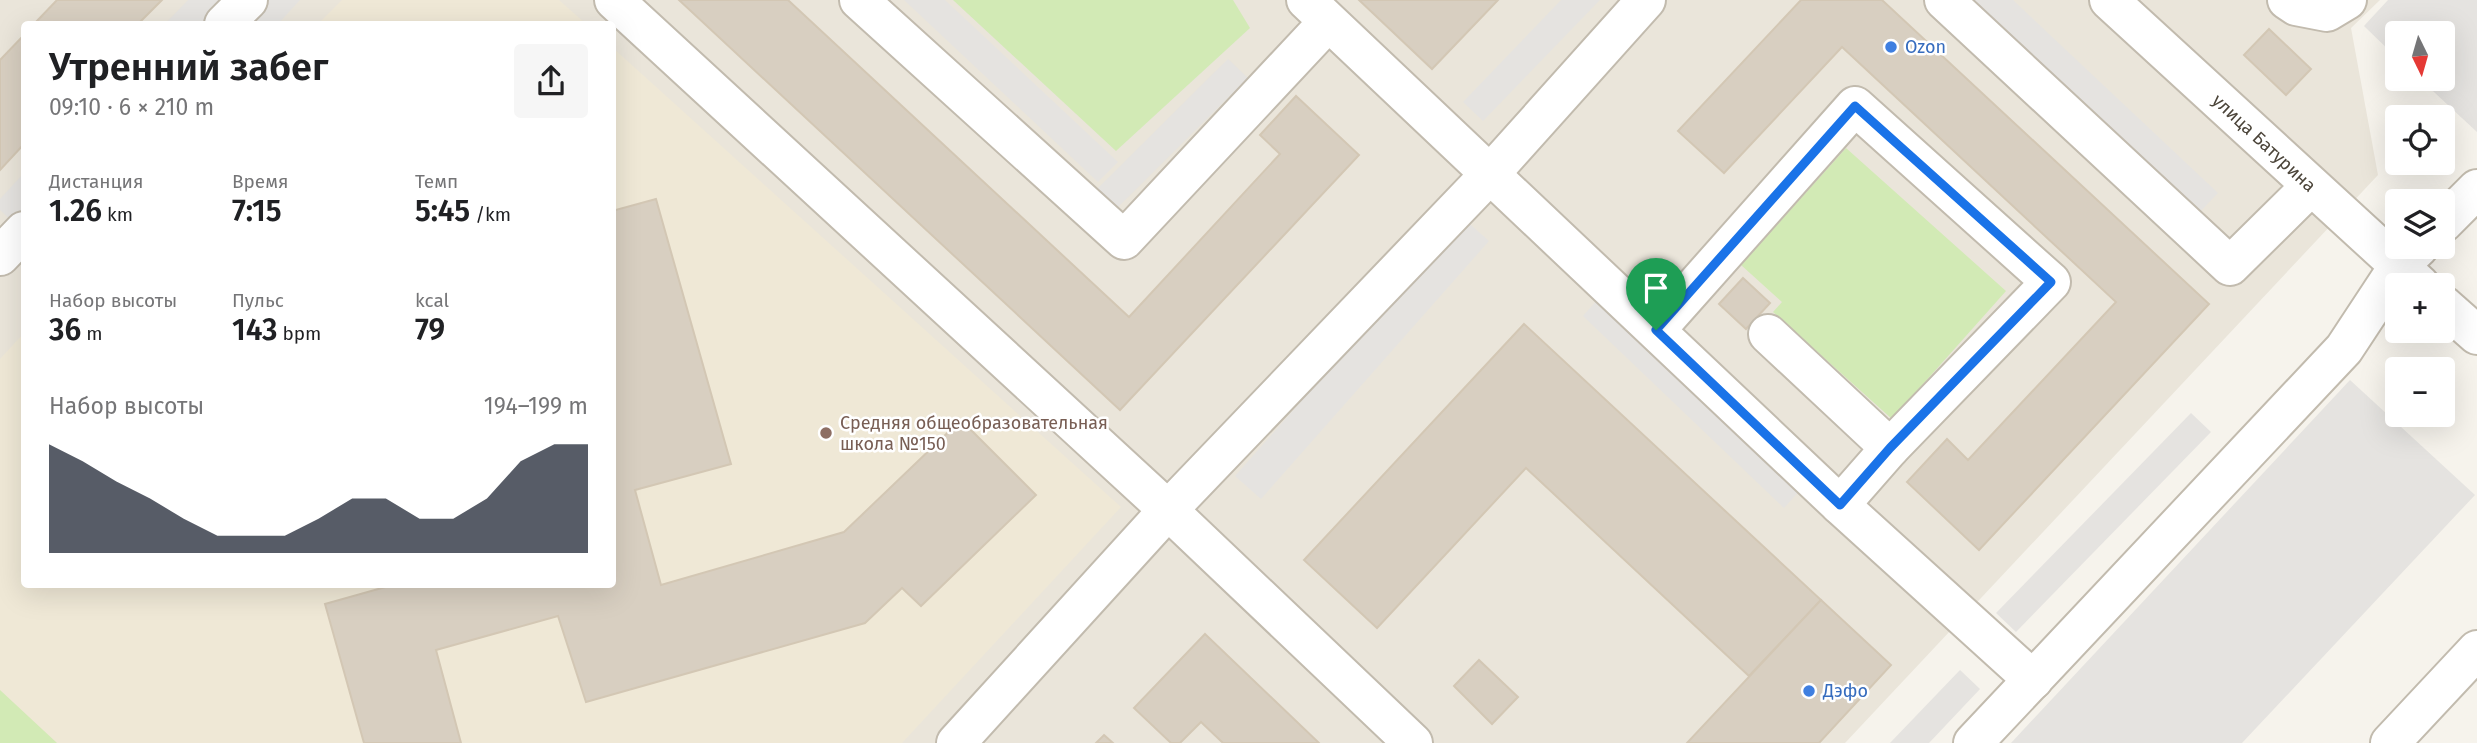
<!DOCTYPE html>
<html lang="ru">
<meta charset="utf-8">
<style>
:root{--surface:#fff;--page:#f6f6f6;--text:#202124;--muted:#757577;--accent:#111827}
body{margin:0;font-family:"Fira Sans",sans-serif;background:var(--page);color:var(--text);height:100vh;display:flex;flex-direction:column;font-size:26px;white-space:nowrap}
*{box-sizing:border-box;margin:0}
p{font-size:23px;color:var(--muted)}
.icon{flex:none;width:38px;height:38px;fill:none;stroke:currentColor;stroke-width:2;stroke-linecap:round;stroke-linejoin:round}
.map{position:relative;flex:1;overflow:hidden}
.panel{position:absolute;left:21px;top:21px;width:595px;height:567px;display:flex;flex-direction:column;background:var(--surface);border-radius:7px;box-shadow:0 7px 28px #0002}
.panel>*{flex:none}
.needle{width:46px;rotate:175deg}
.controls{position:absolute;left:2385px;top:21px;display:grid;gap:14px}
.controls a{display:grid;place-items:center;width:70px;height:70px;border-radius:7px;background:var(--surface);box-shadow:0 7px 28px #0002;font-size:35px}
.pin{position:absolute;display:grid;place-items:center;width:60px;height:60px;color:#fff;margin:-72px -30px;border-radius:50% 50% 50% 0;rotate:-45deg;box-shadow:0 0 7px #0007}
.pin .icon{rotate:45deg}
.round{display:grid;place-items:center;flex:none;width:74px;height:74px;border-radius:7px;background:var(--page)}
.overview{display:flex;align-items:center;justify-content:space-between;height:119px;padding:0 28px}
h1{font-size:38px;font-weight:600;line-height:52px}
.figures{display:grid;grid-template-columns:repeat(3,1fr);gap:10px;height:119px;padding:7px 28px}
.figures div{display:grid;align-content:center}
.figures b{font-size:30px;font-weight:600}
.figures small{font-size:19px;font-weight:400}
.figures p{font-size:19px}
.chart{height:196px;padding:14px 28px}
.chart p{display:flex;justify-content:space-between}
.chart svg{width:100%;height:126px;margin-top:7px;fill:var(--accent);opacity:.7}
.map>svg:first-child{display:block}
</style>
<div class="map">
<svg width="2477" height="743" viewBox="0 0 2477 743">
<rect width="100%" height="100%" fill="#f6f3ec"/>
<path fill="#eae5da" fill-rule="evenodd" d="M0,0H2380L2351,28L2378,175L1845,743H0ZM24,24H612V584H24Z"/>
<g fill="#efe8d6">
<path d="M342,0H559L586,24H318Z"/>
<path d="M613,48L1121,507L902,743H0V359L24,333V584H612Z"/>
</g>
<g fill="#d2eab5">
<path d="M953,0H1233L1250,28L1116,151Z"/>
<path d="M1846,148L2006,291L1892,419L1773,312L1782,302L1741,265Z"/>
<path d="M0,690L57,743H0Z"/>
</g>
<g fill="#e5e3e0">
<path d="M188,0H227L203,24H165Z"/>
<path d="M262,0H300L278,24H239Z"/>
<path d="M904,0H945L1118,162L1098,182Z"/>
<path d="M1561,0H1600L1483,121L1463,102Z"/>
<path d="M1971,0H2013L2218,193L2198,214Z"/>
<path d="M2388,0H2477V132L2420,79H2443V33H2398L2397,58L2364,26Z"/>
<path d="M1228,59L1248,78L1115,210L1095,191Z"/>
<path d="M24,173V214L15,224L0,210V199Z"/>
<path d="M1463,218L1489,241L1261,499L1235,476Z"/>
<path d="M1605,291L1803,487L1784,508L1583,316Z"/>
<path d="M2350,380L2475,495L2242,743H2011Z"/>
<path d="M2191,413L2211,432L2016,632L1996,613Z"/>
<path d="M1960,670L1980,689L1929,743H1890Z"/>
</g>
<g fill="#d8cfc1" stroke="#d3c7b4" stroke-width="2">
<path d="M57,0H162L138,24H34Z"/>
<path d="M679,0H788L1129,317L1280,154L1260,135L1296,96L1359,155L1120,410Z"/>
<path d="M1359,0H1498L1432,69Z"/>
<path d="M1801,0H1882L2209,304L1979,550L1907,482L1947,439L1968,460L2116,302L1842,47L1724,173L1678,131Z"/>
<path d="M2269,29L2311,69L2286,95L2244,55Z"/>
<path d="M24,35V144L0,170V60Z"/>
<path d="M656,199L731,464L635,490L661,585L844,532L961,420L1036,495L921,606L902,588L865,623L586,702L558,616L436,650L461,743H364L325,604L396,584H612V211Z"/>
<path d="M1743,278L1770,303L1746,329L1719,304Z"/>
<path d="M1524,324L1821,600L1749,676L1526,468L1377,628L1304,560Z"/>
<path d="M1821,600L1891,665L1819,743H1687Z"/>
<path d="M1205,634L1319,743H1223L1201,722L1180,743H1171L1134,708Z"/>
<path d="M1479,660L1518,697L1492,724L1454,686Z"/>
<path d="M1104,735L1113,743H1096Z"/>
</g>
<g fill="none" stroke-linecap="round" stroke-linejoin="round">
<defs>
<g id="minor">
<path d="M614,0L1168,510L1413,743"/>
<path d="M859,0L1124,240L1328,22"/>
<path d="M1306,0L1840,505L2033,680"/>
<path d="M1944,0L2230,266L2311,186"/>
<path d="M2109,0L2420,285"/>
<path d="M2287,0L2296,6L2327,12L2347,0"/>
<path d="M224,24L248,0"/>
<path d="M2443,223L2477,189"/>
<path d="M0,256L24,231"/>
<path d="M2443,305L2477,335"/>
<path d="M1656,330L1855,106L2051,282L1890,448L1840,505"/>
<path d="M1768,334L1890,448"/>
<path d="M956,743L1168,510L1490,174L1646,0"/>
<path d="M1973,743L2344,349L2398,267L2419,247"/>
<path d="M2390,743L2477,650"/>
</g>
</defs>
<use href="#minor" stroke="#c2bbae" stroke-width="42"/>
<use href="#minor" stroke="#fff" stroke-width="38"/>
</g>
<g fill="none" stroke-linecap="round" stroke-linejoin="round">
<defs>
<path id="route" d="M1855,106L2051,282L1890,448L1840,505L1656,330Z"/>
</defs>
<use href="#route" stroke="#fff" stroke-width="14"/>
<use href="#route" stroke="#1a73e8" stroke-width="9"/>
</g>
<g fill="#3f7fe0" stroke="#fff" stroke-width="2.5">
<circle cx="1891" cy="47" r="7"/>
<circle cx="1809" cy="691" r="7"/>
</g>
<circle fill="#8d6e63" stroke="#fff" stroke-width="2.5" cx="826" cy="433" r="7"/>
<g text-anchor="middle" stroke-width="5" stroke-linejoin="round" paint-order="stroke">
<g font-size="18" fill="#366cbe" stroke="#fff" text-anchor="start">
<text x="1905" y="53">Ozon</text>
<text x="1823" y="697">Дэфо</text>
</g>
<g font-size="18" fill="#4b4439" stroke="#fff">
<text transform="translate(2264 143) rotate(43)" y="6">улица Батурина</text>
</g>
<g font-size="18" fill="#785e54" stroke="#fff" text-anchor="start">
<text x="840" y="429">Средняя общеобразовательная<tspan x="840" dy="21">школа №150</tspan></text>
</g>
</g>
</svg>
<div class="controls">
<a><svg class="needle" viewBox="-14 -14 28 28"><path d="M0-13l5 13h-10z" fill="#e53935"/><path d="M0 13l5-13h-10z" fill="#757577"/></svg></a>
<a><svg class="icon" aria-label="locate" viewBox="0 0 24 24"><circle cx="12" cy="12" r="6"/><path d="M12 2v4M12 18v4M2 12h4M18 12h4"/></svg></a>
<a><svg class="icon" aria-label="layers" viewBox="0 0 24 24"><path d="M12 4l9 5-9 5-9-5zM3 14l9 5 9-5"/></svg></a>
<a>+</a>
<a>−</a>
</div>
<div class="pin" style="left:1656px;top:330px;background:#1e9e55"><svg class="icon" aria-label="arrive" viewBox="0 0 24 24"><path d="M6 21V4h12l-3 4 3 4H6"/></svg></div>
<section class="panel">
<div class="overview"><div><h1>Утренний забег</h1><p>09:10 · 6 × 210 m</p></div><a class="round"><svg class="icon" aria-label="share" viewBox="0 0 24 24"><path d="M12 15V3M7 8l5-5 5 5M5 13v7h14v-7"/></svg></a></div>
<div class="figures">
<div><p>Дистанция</p><b>1.26<small> km</small></b></div>
<div><p>Время</p><b>7:15</b></div>
<div><p>Темп</p><b>5:45<small> /km</small></b></div>
</div>
<div class="figures">
<div><p>Набор высоты</p><b>36<small> m</small></b></div>
<div><p>Пульс</p><b>143<small> bpm</small></b></div>
<div><p>kcal</p><b>79</b></div>
</div>
<div class="chart"><p><span>Набор высоты</span>194–199 m</p>
<svg viewBox="0 0 160 44" preserveAspectRatio="none"><path d="M0 44V6L10 12L20 19L30 25L40 32L50 38L60 38L70 38L80 32L90 25L100 25L110 32L120 32L130 25L140 12L150 6L160 6V44z"/></svg>
</div>
</section>
</div>
